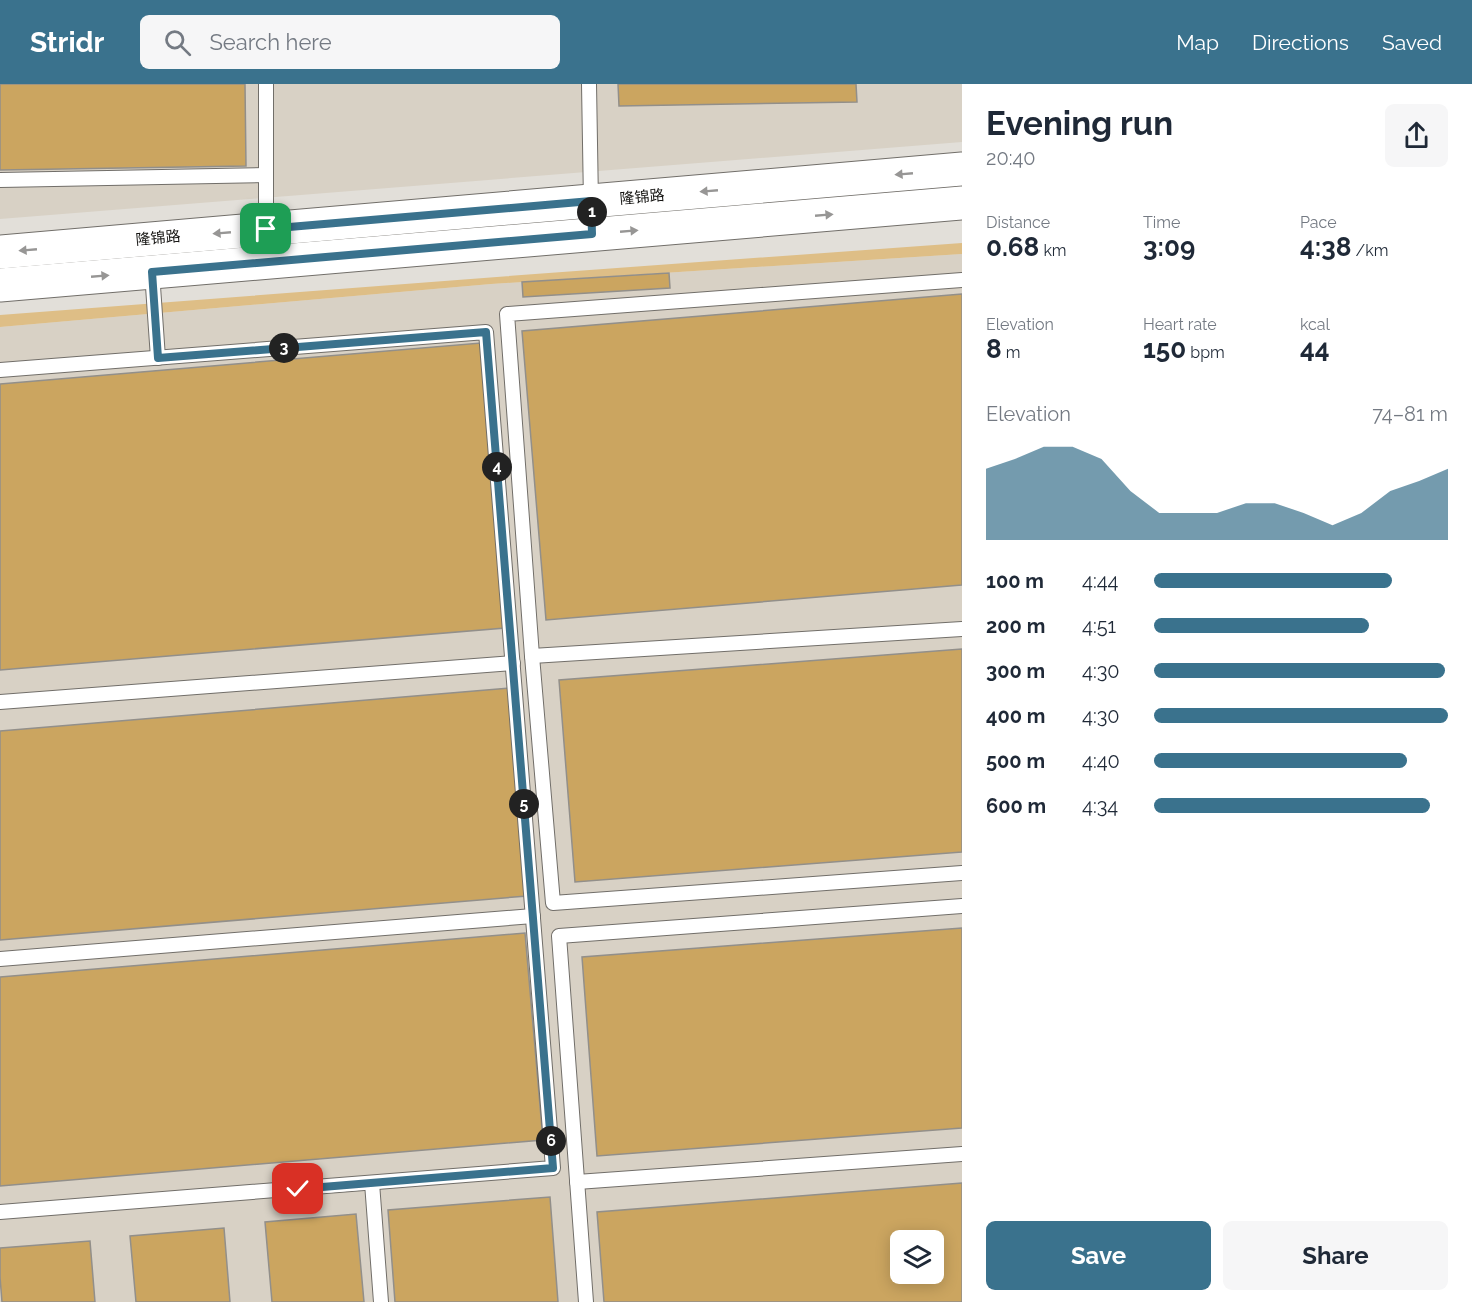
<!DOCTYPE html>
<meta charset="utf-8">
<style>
:root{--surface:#fff;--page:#f6f6f7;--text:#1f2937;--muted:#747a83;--accent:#3a728d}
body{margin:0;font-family:Raleway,"Noto Sans SC",sans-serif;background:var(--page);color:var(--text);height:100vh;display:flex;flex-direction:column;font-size:22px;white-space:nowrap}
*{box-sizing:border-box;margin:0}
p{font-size:20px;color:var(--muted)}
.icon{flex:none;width:33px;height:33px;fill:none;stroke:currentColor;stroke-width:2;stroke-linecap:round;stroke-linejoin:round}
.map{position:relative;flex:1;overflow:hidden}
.details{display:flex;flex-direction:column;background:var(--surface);width:510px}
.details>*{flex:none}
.controls{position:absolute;left:890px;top:1146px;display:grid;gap:12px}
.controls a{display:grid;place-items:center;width:54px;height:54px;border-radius:9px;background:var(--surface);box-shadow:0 3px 15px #0003;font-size:30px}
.pin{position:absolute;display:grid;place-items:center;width:51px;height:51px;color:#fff;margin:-26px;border-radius:12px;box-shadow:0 3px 9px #0006}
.km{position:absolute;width:30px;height:30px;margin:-15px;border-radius:50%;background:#222;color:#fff;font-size:16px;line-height:30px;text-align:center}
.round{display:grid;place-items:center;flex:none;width:63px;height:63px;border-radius:9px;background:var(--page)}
.overview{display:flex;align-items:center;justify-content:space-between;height:102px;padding:0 24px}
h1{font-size:33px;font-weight:700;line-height:45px}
.stats{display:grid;grid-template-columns:repeat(3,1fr);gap:9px;height:102px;padding:6px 24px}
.stats div{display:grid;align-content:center}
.stats b{font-size:26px;font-weight:700}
.stats small{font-size:16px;font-weight:400}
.stats p{font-size:16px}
.chart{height:168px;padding:12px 24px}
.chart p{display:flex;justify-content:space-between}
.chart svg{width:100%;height:108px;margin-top:6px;fill:var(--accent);opacity:.7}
.cta{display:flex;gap:12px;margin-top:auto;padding:12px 24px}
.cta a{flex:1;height:69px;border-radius:9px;background:var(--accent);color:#fff;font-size:24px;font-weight:700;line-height:69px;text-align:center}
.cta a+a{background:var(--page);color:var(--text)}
ul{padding:0 24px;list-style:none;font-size:20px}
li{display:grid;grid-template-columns:96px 72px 1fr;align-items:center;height:45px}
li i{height:15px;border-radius:8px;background:var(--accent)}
header{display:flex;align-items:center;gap:36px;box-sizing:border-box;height:84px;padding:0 30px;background:var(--accent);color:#fff}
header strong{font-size:28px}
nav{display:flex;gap:33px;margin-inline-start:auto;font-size:21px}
.search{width:420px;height:54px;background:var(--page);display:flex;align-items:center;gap:15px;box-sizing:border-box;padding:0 21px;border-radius:9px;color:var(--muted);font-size:22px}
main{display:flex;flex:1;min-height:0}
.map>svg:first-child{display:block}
</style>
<header>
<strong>Stridr</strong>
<div class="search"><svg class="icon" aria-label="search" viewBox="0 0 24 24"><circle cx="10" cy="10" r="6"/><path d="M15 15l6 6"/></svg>Search here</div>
<nav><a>Map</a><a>Directions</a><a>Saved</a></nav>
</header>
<main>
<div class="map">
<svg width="962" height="1218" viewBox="0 0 962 1218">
<rect width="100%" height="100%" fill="#e2dfd9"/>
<g fill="#d8d1c5" fill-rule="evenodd">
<path d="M0,0H962V58L0,135Z"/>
<path d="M962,170V1218H0V243L491,200ZM900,1156H933V1190H900Z"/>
</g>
<path fill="#debe86" d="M962,159V170L491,200L0,243V231L535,190Z"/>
<g fill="#cba560" stroke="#928f8a" stroke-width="1.5" fill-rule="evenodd">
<path d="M0,0H245L246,82L0,86Z"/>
<path d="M618,0H856L857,18L619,22Z"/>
<path d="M669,189L670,204L523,213L522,198Z"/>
<path d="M962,210V501L546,536L522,247Z"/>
<path d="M481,259L505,544L0,586V300Z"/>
<path d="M962,565V768L575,798L559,596Z"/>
<path d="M510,604L527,812L0,856V647Z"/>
<path d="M962,844V1044L597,1072L582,873Z"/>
<path d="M525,849L543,1056L0,1102V893Z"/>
<path d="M962,1099V1218H604L597,1128ZM900,1156H933V1190H900Z"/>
<path d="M550,1113L558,1218H395L388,1126Z"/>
<path d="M356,1130L364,1218H272L265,1138Z"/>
<path d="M224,1144L230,1218H136L130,1152Z"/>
<path d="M90,1157L95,1218H2L0,1193V1164Z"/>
</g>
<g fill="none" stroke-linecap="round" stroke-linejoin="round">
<defs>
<g id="lane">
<path d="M266,0V145"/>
<path d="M589,0L591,118"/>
<path d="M0,96L266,91"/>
<path d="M152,188L158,274"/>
<path d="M962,196L507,230L532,572L553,819L962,789"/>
<path d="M0,286L486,248L553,1084L0,1128"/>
<path d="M532,572L962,545"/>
<path d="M0,618L513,579"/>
<path d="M0,875L533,832"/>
<path d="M577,1098L962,1070"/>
<path d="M372,1099L381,1218"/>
<path d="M586,1218L559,852L962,822"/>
</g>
<g id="secondary">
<path d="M0,168L962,85"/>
<path d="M0,201L962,119"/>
</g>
</defs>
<use href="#lane" stroke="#716e69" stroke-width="16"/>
<use href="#secondary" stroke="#716e69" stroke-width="35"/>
<use href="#lane" stroke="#fff" stroke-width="14"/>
<use href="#secondary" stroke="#fff" stroke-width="33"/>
</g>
<defs><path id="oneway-solid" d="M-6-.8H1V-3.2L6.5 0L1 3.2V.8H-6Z" transform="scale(1.5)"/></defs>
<g fill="#979695">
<use href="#oneway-solid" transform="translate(904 90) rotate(175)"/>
<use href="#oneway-solid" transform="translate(709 107) rotate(175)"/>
<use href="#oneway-solid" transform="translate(824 131) rotate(-5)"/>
<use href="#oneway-solid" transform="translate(629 147) rotate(-5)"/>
<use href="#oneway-solid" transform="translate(222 149) rotate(175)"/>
<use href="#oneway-solid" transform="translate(28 166) rotate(175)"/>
<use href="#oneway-solid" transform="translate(100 192) rotate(-5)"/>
</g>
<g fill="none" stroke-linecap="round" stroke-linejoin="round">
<defs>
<path id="route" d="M266,145L591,117L592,150L152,188L158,274L486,248L553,1084L298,1105"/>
</defs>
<use href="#route" stroke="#fff" stroke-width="12"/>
<use href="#route" stroke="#3a728d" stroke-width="8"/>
</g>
<g text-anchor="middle" stroke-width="4.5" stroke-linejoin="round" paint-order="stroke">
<g font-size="15" fill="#171614" stroke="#fff">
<text transform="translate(642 113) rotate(-5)" y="5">隆锦路</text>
<text transform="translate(158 154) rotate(-5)" y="5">隆锦路</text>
</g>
</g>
</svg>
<div class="controls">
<a><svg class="icon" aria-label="layers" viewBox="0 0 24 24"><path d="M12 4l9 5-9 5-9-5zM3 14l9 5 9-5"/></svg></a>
</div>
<div class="pin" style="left:266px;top:145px;background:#1e9e55"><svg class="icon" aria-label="arrive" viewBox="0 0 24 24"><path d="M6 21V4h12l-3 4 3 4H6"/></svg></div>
<div class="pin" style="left:298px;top:1105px;background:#d93025"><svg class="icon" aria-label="check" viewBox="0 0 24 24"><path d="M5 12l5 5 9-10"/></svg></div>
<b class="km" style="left:592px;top:128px">1</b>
<b class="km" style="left:284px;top:264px">3</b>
<b class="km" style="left:497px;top:383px">4</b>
<b class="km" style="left:524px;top:720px">5</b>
<b class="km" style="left:551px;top:1057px">6</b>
</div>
<section class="details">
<div class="overview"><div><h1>Evening run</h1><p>20:40</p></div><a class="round"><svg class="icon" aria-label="share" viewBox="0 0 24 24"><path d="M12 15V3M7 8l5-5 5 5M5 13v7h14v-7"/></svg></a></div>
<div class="stats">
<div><p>Distance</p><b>0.68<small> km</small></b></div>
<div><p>Time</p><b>3:09</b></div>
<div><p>Pace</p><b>4:38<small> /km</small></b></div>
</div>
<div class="stats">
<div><p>Elevation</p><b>8<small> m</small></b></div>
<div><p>Heart rate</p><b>150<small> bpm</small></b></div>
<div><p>kcal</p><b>44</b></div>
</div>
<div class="chart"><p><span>Elevation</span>74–81 m</p>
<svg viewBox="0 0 160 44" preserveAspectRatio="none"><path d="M0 44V15L10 11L20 6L30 6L40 11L50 24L60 33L70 33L80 33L90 29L100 29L110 33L120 38L130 33L140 24L150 20L160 15V44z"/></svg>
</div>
<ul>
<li><b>100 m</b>4:44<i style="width:81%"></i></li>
<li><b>200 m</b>4:51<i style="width:73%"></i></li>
<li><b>300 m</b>4:30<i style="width:99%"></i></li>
<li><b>400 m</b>4:30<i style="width:100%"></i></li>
<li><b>500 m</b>4:40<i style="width:86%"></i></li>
<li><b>600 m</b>4:34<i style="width:94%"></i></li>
</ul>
<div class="cta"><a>Save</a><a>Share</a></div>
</section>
</main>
